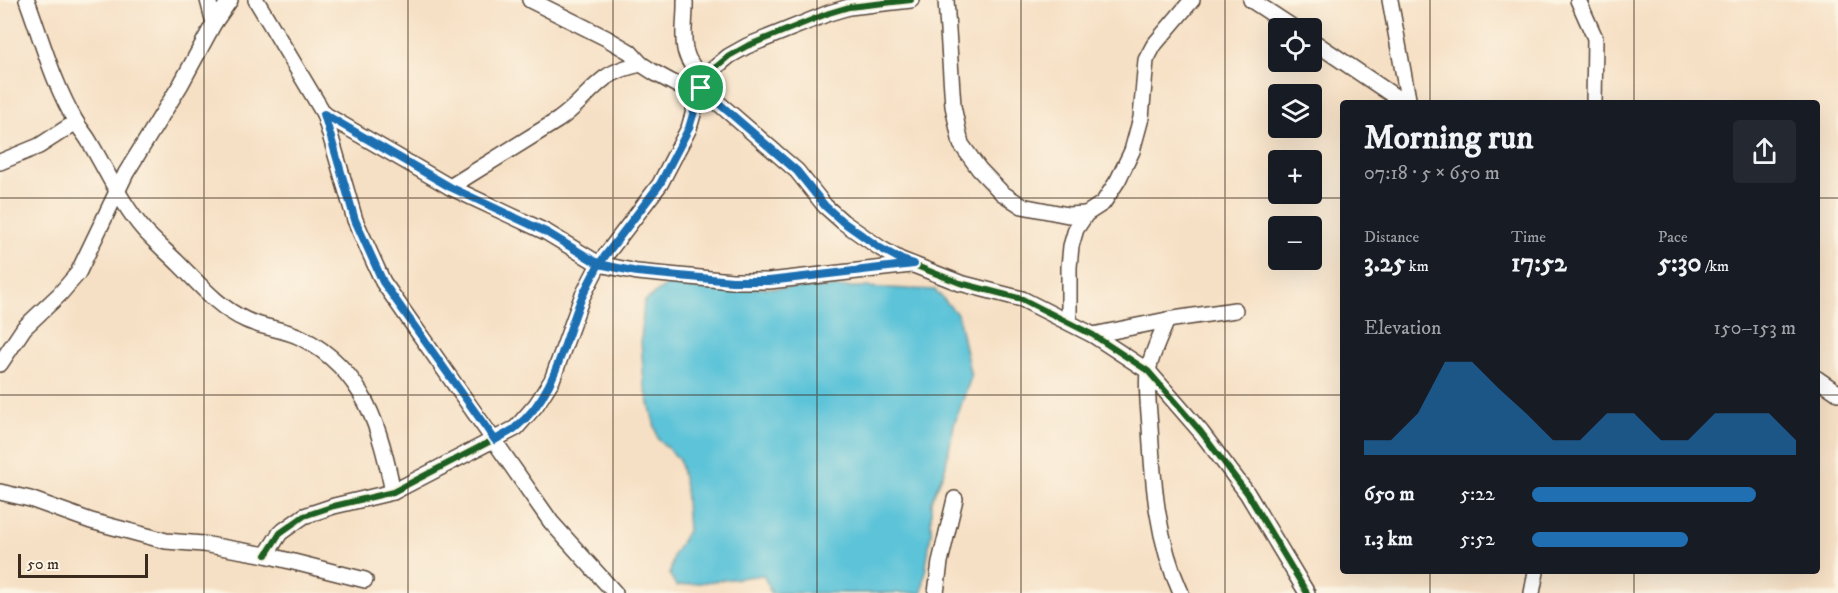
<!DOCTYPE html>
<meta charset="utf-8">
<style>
:root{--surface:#171b24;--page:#242831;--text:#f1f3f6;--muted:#9ea1a6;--accent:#1f6fb2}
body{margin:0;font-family:"IM FELL DW Pica",serif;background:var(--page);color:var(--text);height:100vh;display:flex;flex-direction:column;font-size:22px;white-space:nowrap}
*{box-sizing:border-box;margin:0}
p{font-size:20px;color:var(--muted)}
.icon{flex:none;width:33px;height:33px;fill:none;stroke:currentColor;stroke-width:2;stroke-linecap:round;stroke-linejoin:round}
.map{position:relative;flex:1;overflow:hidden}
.details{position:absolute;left:1340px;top:100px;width:480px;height:474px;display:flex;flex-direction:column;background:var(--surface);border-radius:6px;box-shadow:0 6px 24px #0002}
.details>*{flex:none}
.buttons{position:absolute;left:1268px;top:18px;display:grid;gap:12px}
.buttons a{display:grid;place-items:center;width:54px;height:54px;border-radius:6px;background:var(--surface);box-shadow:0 6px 24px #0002;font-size:30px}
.scale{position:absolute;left:18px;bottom:15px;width:130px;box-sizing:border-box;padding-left:6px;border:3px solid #3b2a1e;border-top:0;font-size:16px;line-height:21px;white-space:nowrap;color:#3b2a1e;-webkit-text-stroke:4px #fcf5e5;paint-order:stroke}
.pin{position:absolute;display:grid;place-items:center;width:51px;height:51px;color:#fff;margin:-26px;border:3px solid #fff;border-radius:50%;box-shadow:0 2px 6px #0007}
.round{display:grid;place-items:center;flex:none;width:63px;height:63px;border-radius:6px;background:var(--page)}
.overview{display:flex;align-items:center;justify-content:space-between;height:102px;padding:0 24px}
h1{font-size:33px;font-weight:800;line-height:45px}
.metrics{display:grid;grid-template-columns:repeat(3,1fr);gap:9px;height:102px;padding:6px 24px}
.metrics div{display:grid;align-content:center}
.metrics b{font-size:26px;font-weight:800}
.metrics small{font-size:16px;font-weight:400}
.metrics p{font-size:16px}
.chart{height:168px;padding:12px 24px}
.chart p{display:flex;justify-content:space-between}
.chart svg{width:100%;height:108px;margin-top:6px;fill:var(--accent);opacity:.7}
ul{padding:0 24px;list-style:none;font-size:20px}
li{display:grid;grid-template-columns:96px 72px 1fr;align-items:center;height:45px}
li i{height:15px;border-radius:8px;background:var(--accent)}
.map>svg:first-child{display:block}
</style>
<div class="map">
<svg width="1838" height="593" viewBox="0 0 1838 593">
<rect width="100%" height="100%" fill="#fcf5e5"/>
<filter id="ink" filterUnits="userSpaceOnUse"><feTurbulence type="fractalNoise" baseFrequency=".0167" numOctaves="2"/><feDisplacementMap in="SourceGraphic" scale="12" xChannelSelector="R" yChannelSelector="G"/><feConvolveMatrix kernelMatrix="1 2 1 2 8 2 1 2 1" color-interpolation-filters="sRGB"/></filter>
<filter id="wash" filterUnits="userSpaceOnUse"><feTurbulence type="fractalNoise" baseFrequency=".008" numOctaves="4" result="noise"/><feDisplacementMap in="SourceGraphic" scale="24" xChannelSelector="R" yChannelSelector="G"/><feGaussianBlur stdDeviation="1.35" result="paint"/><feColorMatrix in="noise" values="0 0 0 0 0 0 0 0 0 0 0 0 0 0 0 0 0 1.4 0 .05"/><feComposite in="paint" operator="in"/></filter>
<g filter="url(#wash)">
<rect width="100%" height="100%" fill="#f6e0c5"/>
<path fill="#5cc3d8" stroke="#4c767b" stroke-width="1.5" d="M668,284L704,289L862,287L935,290L958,315L971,377L954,425L945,469L931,501V533L922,593H770L769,587L763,575L676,586L670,575L673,556L688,530L685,487L679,459L658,439L644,383L641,340L644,302Z"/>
</g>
<g filter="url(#ink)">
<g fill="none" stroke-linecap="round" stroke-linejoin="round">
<defs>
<g id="minor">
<path d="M27,0C42,41 54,85 76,122C80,129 85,134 89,141C107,171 121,203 144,230C155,242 168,253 180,265C200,285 219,308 246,320C263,328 285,329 302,338C365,371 380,428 393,492"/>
<path d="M208,0L214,23"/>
<path d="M256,0L324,114L355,220L383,282L551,522L615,593"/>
<path d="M530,0L606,38L630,52L641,64L655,73L699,97"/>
<path d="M685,0C686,30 675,56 704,77"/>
<path d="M946,0L953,106L961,144L979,169L1002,193L1022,206L1068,215L1086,214"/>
<path d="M1251,0L1294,28"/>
<path d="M1390,0L1409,104"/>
<path d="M1578,0L1595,38L1594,104"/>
<path d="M1311,40L1406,104"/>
<path d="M701,88L797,171L825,206L843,222L880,248L901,260L960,283L1022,299L1093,335L1148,371L1201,432L1247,493L1307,593"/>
<path d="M324,114L450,187L546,232L599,264L637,272L732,281H769L911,265"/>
<path d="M0,162L39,146L76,122"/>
<path d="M450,187L558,120C576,108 588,91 605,78C616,70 629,67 641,64"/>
<path d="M1167,320C1161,335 1150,357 1148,372C1146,389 1149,410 1150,427C1153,485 1157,540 1181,593"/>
<path d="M1069,321V267L1071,246L1076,229L1086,214L1103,203L1118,180L1132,151L1141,118L1146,60L1154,45L1192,0"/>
<path d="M1093,335L1167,320L1235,310"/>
<path d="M0,364L24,328L60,294L78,273L126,173L181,84L214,23L230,0"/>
<path d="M1816,378L1838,393"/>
<path d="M0,492L30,499L91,521L166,541L203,544L266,555L365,580"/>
<path d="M266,555L280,533L304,516L334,506L393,492L516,428L536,405L552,380L582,297L599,264L660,184L689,128L704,77L729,56L747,46L829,13L849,7L911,0"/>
<path d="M936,593L940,562L955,499"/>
<path d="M1532,593L1536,572"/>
</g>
</defs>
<use href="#minor" stroke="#574537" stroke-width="18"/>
<use href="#minor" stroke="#fff" stroke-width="15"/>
<defs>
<g id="cycleway">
<path d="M701,88L797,171L825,206L843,222L880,248L901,260L960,283L1022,299L1093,335L1148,371L1201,432L1247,493L1307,593"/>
<path d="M266,555L280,533L304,516L334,506L393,492L516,428L536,405L552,380L582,297L599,264L660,184L689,128L704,77L729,56L747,46L829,13L849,7L911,0"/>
</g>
</defs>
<use href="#cycleway" stroke="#fcf5e5" stroke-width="10"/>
<use href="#cycleway" stroke="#1b5e20" stroke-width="6"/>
</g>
</g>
<g fill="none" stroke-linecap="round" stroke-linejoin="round" filter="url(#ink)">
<defs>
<path id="route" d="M701,88L689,128L660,184L599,264C593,275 587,286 582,297C563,342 556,396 515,428C509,433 501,436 495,440L383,282L355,220L324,114L450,187L546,232L599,264L637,272L732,281H769L914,264L902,260L880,248L843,222L825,206L797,171L701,88"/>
</defs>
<use href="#route" stroke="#fff" stroke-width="12"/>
<use href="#route" stroke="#1f6fb2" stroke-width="8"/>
</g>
<path fill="none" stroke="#3b2a1e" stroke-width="1.5" stroke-opacity="0.55" d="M204,0V593M408,0V593M613,0V593M817,0V593M1021,0V593M1225,0V593M1430,0V104M1634,0V104M0,198H1342M1816,198H1838M0,395H1342M1816,395H1838M1430,572V593M1634,572V593"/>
</svg>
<div class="buttons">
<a><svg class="icon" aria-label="locate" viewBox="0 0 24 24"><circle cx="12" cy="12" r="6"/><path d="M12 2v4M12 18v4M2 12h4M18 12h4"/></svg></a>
<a><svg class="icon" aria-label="layers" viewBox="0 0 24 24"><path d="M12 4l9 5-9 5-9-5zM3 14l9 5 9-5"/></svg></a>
<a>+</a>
<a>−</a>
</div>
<div class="scale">50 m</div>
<div class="pin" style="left:701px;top:88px;background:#1e9e55"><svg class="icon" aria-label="arrive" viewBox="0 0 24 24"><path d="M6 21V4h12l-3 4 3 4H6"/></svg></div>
<section class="details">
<div class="overview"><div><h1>Morning run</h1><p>07:18 · 5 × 650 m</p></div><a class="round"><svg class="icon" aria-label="share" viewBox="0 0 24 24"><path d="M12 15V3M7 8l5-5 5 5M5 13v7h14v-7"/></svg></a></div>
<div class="metrics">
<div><p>Distance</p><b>3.25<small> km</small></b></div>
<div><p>Time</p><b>17:52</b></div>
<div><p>Pace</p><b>5:30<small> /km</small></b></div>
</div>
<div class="chart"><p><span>Elevation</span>150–153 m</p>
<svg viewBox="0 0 160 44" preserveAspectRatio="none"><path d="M0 44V38L10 38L20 27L30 6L40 6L50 17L60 27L70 38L80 38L90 27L100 27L110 38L120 38L130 27L140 27L150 27L160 38V44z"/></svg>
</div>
<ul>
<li><b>650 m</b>5:22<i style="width:85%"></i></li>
<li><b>1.3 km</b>5:52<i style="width:59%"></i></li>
</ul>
</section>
</div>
